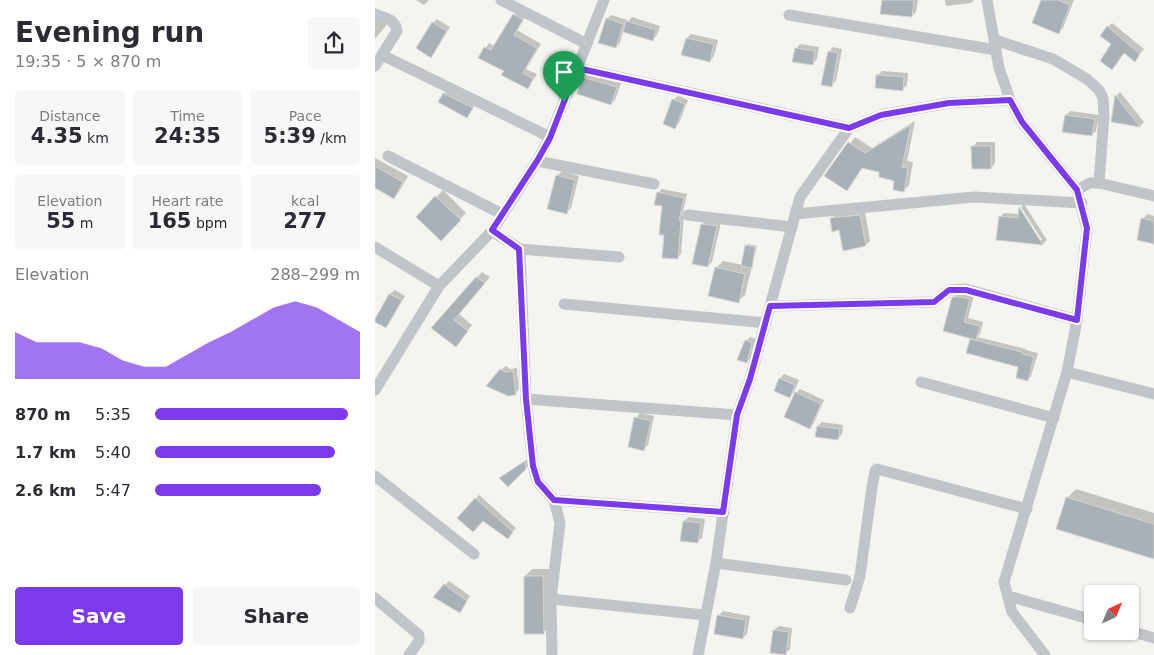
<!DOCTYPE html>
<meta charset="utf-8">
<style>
:root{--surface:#fff;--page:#f7f7f7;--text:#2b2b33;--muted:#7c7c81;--accent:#7c3aed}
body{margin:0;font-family:"DejaVu Sans",sans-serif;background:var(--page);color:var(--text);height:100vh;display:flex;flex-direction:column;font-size:19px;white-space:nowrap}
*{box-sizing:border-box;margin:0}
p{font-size:16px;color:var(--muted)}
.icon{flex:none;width:28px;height:28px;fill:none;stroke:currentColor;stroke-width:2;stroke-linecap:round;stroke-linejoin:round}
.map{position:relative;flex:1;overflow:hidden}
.details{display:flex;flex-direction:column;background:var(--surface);width:375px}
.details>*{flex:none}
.needle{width:32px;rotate:44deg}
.buttons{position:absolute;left:709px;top:585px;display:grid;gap:10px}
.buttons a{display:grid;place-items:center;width:55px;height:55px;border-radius:5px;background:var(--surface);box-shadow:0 1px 4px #0004;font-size:25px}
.pin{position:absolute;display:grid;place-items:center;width:42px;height:42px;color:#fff;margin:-51px -21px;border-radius:50% 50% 50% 0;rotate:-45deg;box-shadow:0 0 5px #0007}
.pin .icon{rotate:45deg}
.round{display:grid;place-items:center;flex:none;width:52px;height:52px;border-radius:5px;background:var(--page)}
.head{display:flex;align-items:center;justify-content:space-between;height:85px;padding:0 15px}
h1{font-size:28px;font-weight:700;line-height:38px}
.figures{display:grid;grid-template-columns:repeat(3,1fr);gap:8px;height:85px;padding:5px 15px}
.figures div{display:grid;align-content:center;border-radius:5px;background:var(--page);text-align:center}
.figures b{font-size:21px;font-weight:700}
.figures small{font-size:14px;font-weight:400}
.figures p{font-size:14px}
.chart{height:140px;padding:10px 15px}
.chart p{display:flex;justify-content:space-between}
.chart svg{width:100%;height:90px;margin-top:5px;fill:var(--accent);opacity:.7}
.primary-button{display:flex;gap:10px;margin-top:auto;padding:10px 15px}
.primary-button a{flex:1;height:58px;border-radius:5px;background:var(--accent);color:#fff;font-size:20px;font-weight:700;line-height:58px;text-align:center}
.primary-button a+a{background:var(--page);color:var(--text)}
ul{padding:0 15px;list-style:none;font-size:16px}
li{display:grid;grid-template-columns:80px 60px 1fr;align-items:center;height:38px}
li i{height:12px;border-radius:6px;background:var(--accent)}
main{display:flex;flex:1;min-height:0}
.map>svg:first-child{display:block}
</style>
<main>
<section class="details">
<div class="head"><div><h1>Evening run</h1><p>19:35 · 5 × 870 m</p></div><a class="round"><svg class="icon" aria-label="share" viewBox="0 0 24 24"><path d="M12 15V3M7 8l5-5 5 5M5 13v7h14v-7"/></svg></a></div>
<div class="figures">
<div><p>Distance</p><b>4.35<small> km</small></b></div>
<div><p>Time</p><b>24:35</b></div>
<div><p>Pace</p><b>5:39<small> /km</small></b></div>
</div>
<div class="figures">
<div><p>Elevation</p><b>55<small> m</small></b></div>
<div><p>Heart rate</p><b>165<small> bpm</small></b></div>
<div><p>kcal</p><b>277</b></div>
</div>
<div class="chart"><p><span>Elevation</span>288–299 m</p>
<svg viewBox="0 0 160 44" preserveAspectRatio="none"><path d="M0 44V21L10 26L20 26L30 26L40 29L50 35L60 38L70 38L80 32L90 26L100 21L110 15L120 9L130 6L140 9L150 15L160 21V44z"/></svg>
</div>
<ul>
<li><b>870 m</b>5:35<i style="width:94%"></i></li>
<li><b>1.7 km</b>5:40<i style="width:88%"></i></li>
<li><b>2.6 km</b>5:47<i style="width:81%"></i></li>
</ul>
<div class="primary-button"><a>Save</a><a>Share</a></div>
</section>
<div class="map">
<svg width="779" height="655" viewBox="0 0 779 655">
<rect width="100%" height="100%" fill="#f4f4f0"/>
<g fill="#0003">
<path d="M41,0H54L49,5Z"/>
<path d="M508,0H543L541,12L537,16Z"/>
<path d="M570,0H599L596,3L571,6Z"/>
<path d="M668,0H699L688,28L684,32Z"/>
<path d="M143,11L151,15L142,30L166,44L151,69L162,74L153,88L130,70L105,57L114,43L120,46L139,15Z"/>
<path d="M0,15L13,23L0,39Z"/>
<path d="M236,15L252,20L251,24L257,17L285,26L282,35L278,40L248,31L245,43L241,47L232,19Z"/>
<path d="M62,19L75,27L56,56L58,23Z"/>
<path d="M737,23L769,49L760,60L750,52L737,68L738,44L733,27Z"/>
<path d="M316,34L343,40L339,56L335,61L312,38Z"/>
<path d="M425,44L444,47L442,59L438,64L421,49Z"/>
<path d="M458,47L467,49L461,81L456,85L454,52Z"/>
<path d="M507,71L533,73L532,85L528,89L502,76Z"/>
<path d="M213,73L246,83L240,100L236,104L203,93L209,77Z"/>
<path d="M73,89L101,103L92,116L69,94Z"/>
<path d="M745,92L769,122L765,126L737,121L741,96Z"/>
<path d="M303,96L313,100L304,123L300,128L298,100Z"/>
<path d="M695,111L724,115L721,131L717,135L691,115Z"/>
<path d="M540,121L532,161L538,162L534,185L528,191L521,180L506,171L488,167L472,189L451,176L480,137L497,148Z"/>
<path d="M602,142H620V163L616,168L598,147Z"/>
<path d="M0,158L33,176L24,192L19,197L0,187Z"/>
<path d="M187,171L204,176L196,208L191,213L182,176Z"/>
<path d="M287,189L312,194L307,216H309L306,254L302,258L283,193Z"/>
<path d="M68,190L91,213L66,239L43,217Z"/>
<path d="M649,204L672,240L668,244L623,239L625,217L629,213L645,214L664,240H667L646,207Z"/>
<path d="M490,212L495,241L491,245L469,249L465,229L456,219L461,214Z"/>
<path d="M772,214L779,216V242L768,219Z"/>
<path d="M331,220L346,222L337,262L333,266L327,225Z"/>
<path d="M373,244L382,246L370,295L363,301L341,268L348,261L368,265L371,246Z"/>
<path d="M107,272L115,277L84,314L97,325L86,339L69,313Z"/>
<path d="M20,290L30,296L15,322L10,327L0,321L15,294Z"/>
<path d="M583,293L599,295L593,318L608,322L605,334L602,337L651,349V350L663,353L656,376L652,380L645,366L596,340L598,338L570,330L578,298Z"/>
<path d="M375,337L381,339L376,358L371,362V341Z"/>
<path d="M131,366L135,369L142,368L144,389L140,394L126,370Z"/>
<path d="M409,374L424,380L419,392L415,396L405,379Z"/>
<path d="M425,389L449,400L439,423L435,427L421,393Z"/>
<path d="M265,413L279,416L273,445L269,449L261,418Z"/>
<path d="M447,422L468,425L467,434L463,439L443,426Z"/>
<path d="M154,458L155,464L133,486L125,478Z"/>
<path d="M701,489L779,513V558L692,498Z"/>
<path d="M104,495L141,528L136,533L109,519L83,518Z"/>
<path d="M314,517L330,519L327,538L322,542L309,521Z"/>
<path d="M157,569H175V626L168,633L150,576Z"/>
<path d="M74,581L95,596L84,612L70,585Z"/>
<path d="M348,611L375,616L372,634L367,638L343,616Z"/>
<path d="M404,626L417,628L415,649L410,654L399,630Z"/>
</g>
<g fill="#a9b1b7" stroke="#d5d5d3">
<path d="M507,0H539L537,17L505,14Z"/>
<path d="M666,0H683L695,5L684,34L657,23Z"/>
<path d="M138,14L148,20L139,35L162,48L148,73L158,79L153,89L126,75L129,71L103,58L109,47L116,50Z"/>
<path d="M231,18L248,24L241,48L223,43Z"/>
<path d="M251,21L281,30L278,41L248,32Z"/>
<path d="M57,22L72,31L56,58L41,48Z"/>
<path d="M732,26L765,54L760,62L749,53L737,70L725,61L736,44L725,36Z"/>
<path d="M311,38L339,44L335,62L306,55Z"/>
<path d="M420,48L440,51L438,65L417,62Z"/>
<path d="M453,51L463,53L457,87L446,85Z"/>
<path d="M501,75L529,77L528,91L500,88Z"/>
<path d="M207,77L242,87L236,105L202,94Z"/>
<path d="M68,93L98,108L92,118L63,102Z"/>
<path d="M740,95L765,127L736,122Z"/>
<path d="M297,99L310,104L300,129L288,124Z"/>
<path d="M690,115L720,119L717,136L687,132Z"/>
<path d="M536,125L527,167L533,168L529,192L518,190L519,181L504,177V172L487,168L472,191L449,176L473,142L490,153Z"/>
<path d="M596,146H616V169H597Z"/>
<path d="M0,166L28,182L19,199L0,188Z"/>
<path d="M181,175L200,180L192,214L172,209Z"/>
<path d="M282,192L309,198L304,220H306L303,259L287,258L289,235H284L287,206L279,205Z"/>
<path d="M60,196L86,220L66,241L41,217Z"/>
<path d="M644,207L668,245L621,240L624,216L643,218Z"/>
<path d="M485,215L491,246L468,251L464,230L457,232L455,218Z"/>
<path d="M766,218L779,221V244L762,240Z"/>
<path d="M326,224L342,226L333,267L317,264Z"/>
<path d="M370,245L380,247L377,268L366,266Z"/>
<path d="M340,267L370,274L364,303L333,296Z"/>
<path d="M101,277L110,283L79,320L93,331L81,347L56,328Z"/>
<path d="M14,294L27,300L11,328L0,322V319Z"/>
<path d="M577,297H586L595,299L589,322L605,326L601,340L568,331Z"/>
<path d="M595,339L647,352V354L659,357L653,381L641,378L643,367L591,353Z"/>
<path d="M370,340L377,343L372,363L362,360Z"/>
<path d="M125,369L130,372L138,371L141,395L133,396L111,386Z"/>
<path d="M404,378L420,385L415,398L399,391Z"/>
<path d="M420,392L446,404L435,429L409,417Z"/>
<path d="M259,417L276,421L269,451L253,447Z"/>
<path d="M442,426L465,429L463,440L440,437Z"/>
<path d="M150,461L151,469L133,487L124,478Z"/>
<path d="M691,497L779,524V559L681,529Z"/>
<path d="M100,498L138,532L133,539L108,521L98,532L82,518Z"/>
<path d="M308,521L326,523L323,543L305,541Z"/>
<path d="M149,576H168L169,634H149Z"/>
<path d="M69,584L92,601L85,613L58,597Z"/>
<path d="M342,615L371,620L368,639L339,634Z"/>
<path d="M398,630L414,632L411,655L395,653Z"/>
</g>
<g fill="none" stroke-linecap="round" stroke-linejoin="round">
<g stroke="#c1c4c8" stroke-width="11">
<path d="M126,0L212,44"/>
<path d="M612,0L624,68L635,100L647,122L702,190L712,229L702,320L692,372L629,582L637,612L670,655"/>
<path d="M0,14C9,18 21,19 22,31L0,66"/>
<path d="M414,15L621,50"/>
<path d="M620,40L678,59L712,79L724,90L728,98L729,115L724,183"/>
<path d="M7,55L175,137"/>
<path d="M203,68L474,128"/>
<path d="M13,156L127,214"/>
<path d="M162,161L279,184"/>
<path d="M702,190L715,183H724L779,196"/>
<path d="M420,214L599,197L707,203"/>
<path d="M313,215L417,227"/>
<path d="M117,231L145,249L244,257"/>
<path d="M0,247L64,286"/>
<path d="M145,249L151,399L158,466L163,482L179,500L185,523L176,599L177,655"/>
<path d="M189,304L391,323"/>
<path d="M395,306L559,302L574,290L591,289L702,320"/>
<path d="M692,372L779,394"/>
<path d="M546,382L679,418"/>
<path d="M0,390L64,286L117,231L162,161L175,137L229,0"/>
<path d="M151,399L362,415"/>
<path d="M0,476L99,554"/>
<path d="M179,500L349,512"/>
<path d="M341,563L471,580"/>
<path d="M633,596L718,620"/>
<path d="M0,598L44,635V641L34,655"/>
<path d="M176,599L330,615"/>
<path d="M475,608L485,576L497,487L500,471L502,469L652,509"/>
<path d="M755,631L779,638"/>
<path d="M323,655L341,563L362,415L375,379L425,197L474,128L506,115L574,103L635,100"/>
</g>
</g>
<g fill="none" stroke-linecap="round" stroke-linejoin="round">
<defs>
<path id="route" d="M202,68L474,128L506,115L574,103L635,100L647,122L702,190L712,228L702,320L591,290H574L559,302L395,306L375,379L362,415L348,512L179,500L163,482L158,466L151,399L144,249L117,230L162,161L175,138Z"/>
</defs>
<use href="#route" stroke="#fff" stroke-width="10"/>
<use href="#route" stroke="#7c3aed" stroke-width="6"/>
</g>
</svg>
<div class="buttons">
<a><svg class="needle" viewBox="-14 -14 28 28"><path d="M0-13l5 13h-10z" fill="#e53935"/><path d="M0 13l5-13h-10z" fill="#7c7c81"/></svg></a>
</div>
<div class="pin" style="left:189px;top:102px;background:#1e9e55"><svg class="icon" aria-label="arrive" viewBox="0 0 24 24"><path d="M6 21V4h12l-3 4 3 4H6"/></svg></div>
</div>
</main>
